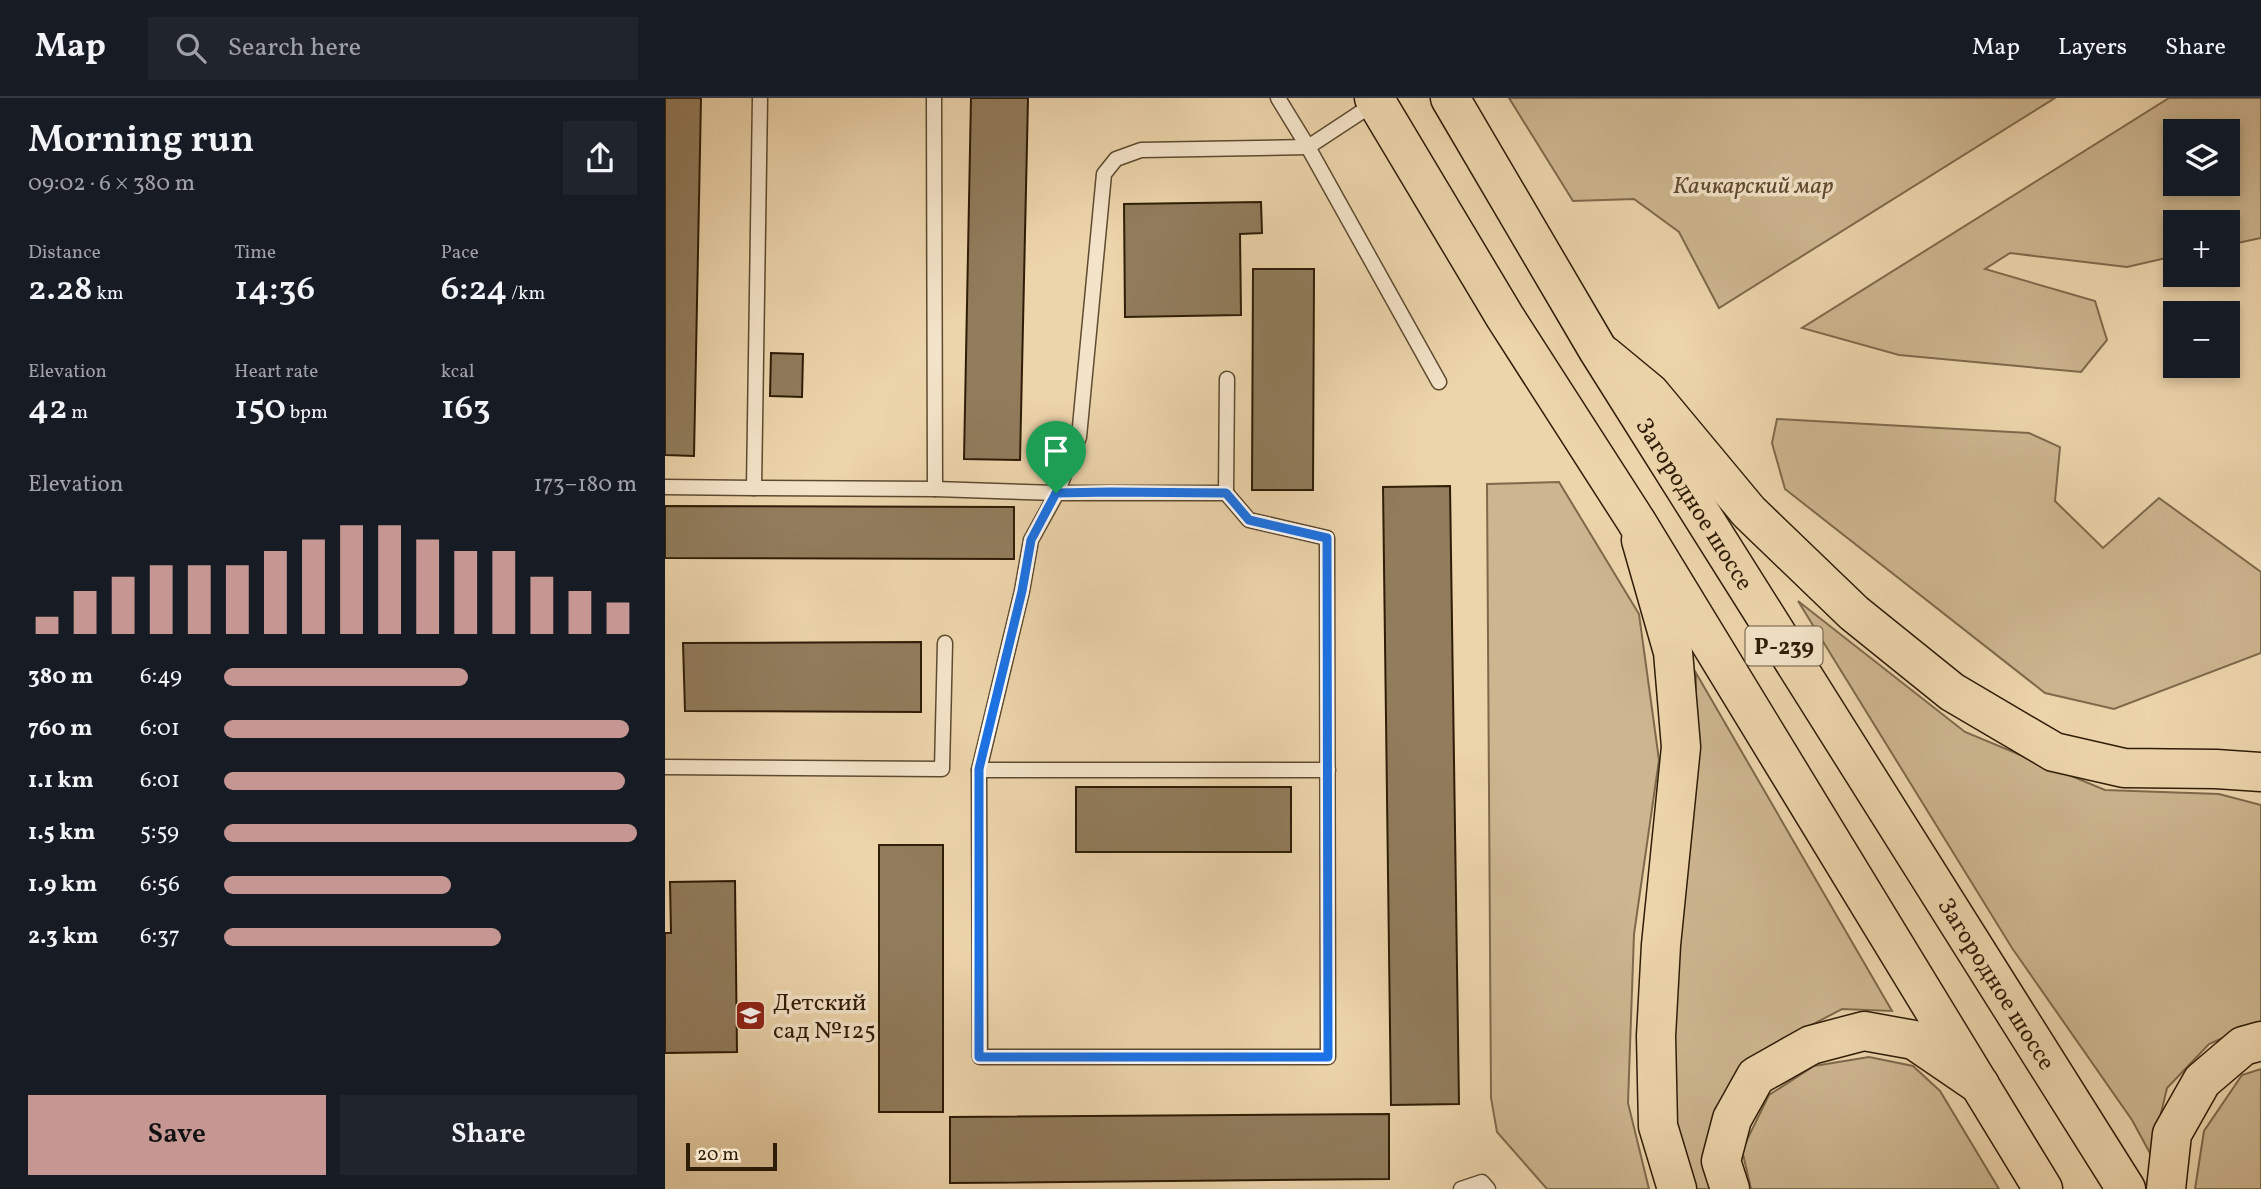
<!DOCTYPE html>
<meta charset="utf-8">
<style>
:root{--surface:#171b24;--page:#20242c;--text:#f1f3f6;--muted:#9ea1a6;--line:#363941;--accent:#c59692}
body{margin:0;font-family:Vollkorn,serif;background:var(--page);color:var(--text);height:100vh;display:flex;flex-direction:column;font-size:26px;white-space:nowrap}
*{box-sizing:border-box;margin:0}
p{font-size:23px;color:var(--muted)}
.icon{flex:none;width:38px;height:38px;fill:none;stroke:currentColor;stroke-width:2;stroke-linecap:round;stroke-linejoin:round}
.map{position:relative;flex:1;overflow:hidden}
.drawer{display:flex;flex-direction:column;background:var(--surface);width:665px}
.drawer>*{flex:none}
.fabs{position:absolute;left:1498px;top:21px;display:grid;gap:14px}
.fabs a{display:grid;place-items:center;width:77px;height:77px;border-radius:0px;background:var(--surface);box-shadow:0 4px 10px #0003;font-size:35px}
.scale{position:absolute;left:21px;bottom:18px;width:91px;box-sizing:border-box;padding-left:7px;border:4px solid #2f1d07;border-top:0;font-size:19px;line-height:24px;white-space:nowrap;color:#2f1d07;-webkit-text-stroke:5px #f3e3c8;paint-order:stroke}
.pin{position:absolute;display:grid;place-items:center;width:60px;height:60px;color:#fff;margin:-72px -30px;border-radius:50% 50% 50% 0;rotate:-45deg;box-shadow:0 0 7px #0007}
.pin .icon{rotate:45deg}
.round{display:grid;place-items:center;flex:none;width:74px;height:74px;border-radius:0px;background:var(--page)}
.overview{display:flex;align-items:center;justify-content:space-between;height:119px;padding:0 28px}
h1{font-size:38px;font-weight:600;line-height:52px}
.metrics{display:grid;grid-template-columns:repeat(3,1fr);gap:10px;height:119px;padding:7px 28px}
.metrics div{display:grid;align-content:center}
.metrics b{font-size:35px;font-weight:600}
.metrics small{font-size:19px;font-weight:400}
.metrics p{font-size:19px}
.chart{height:196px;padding:14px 28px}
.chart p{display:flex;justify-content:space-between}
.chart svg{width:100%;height:126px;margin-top:7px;stroke:var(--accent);stroke-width:6}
.button{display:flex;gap:14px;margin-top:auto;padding:14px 28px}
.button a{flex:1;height:80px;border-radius:0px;background:var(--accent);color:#111;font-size:28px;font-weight:600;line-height:80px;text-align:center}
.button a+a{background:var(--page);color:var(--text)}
ul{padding:0 28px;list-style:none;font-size:23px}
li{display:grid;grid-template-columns:112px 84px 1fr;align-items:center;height:52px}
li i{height:18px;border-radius:9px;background:var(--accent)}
header{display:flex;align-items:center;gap:42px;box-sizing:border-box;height:98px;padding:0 35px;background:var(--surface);border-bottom:2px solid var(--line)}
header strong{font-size:33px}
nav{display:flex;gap:38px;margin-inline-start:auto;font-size:24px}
.search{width:490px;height:63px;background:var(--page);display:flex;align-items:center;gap:18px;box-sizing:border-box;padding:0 24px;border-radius:0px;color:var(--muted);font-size:26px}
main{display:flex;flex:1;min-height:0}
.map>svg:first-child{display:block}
</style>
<header>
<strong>Map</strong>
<div class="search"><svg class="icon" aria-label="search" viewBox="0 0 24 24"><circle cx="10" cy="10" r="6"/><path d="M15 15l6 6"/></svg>Search here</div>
<nav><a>Map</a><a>Layers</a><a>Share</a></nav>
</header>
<main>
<section class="drawer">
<div class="overview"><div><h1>Morning run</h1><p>09:02 · 6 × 380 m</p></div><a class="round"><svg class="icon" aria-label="share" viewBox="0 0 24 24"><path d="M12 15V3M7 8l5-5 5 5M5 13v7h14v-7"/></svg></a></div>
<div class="metrics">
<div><p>Distance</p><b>2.28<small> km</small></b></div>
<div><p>Time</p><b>14:36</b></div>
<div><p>Pace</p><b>6:24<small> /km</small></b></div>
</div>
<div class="metrics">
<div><p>Elevation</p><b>42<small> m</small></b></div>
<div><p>Heart rate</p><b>150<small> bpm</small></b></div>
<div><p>kcal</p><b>163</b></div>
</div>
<div class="chart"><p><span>Elevation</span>173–180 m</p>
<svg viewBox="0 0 160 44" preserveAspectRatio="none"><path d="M5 44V38M15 44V29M25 44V24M35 44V20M45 44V20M55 44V20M65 44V15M75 44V11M85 44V6M95 44V6M105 44V11M115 44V15M125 44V15M135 44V24M145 44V29M155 44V33"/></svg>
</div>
<ul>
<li><b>380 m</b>6:49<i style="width:59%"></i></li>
<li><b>760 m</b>6:01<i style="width:98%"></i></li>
<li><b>1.1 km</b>6:01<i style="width:97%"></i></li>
<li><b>1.5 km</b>5:59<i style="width:100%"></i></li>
<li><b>1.9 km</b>6:56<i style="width:55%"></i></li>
<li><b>2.3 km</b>6:37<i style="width:67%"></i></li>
</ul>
<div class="button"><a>Save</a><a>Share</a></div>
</section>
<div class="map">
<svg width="1596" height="1091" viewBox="0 0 1596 1091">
<rect width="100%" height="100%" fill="#ecd4ab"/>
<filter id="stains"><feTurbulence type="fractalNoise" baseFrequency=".00286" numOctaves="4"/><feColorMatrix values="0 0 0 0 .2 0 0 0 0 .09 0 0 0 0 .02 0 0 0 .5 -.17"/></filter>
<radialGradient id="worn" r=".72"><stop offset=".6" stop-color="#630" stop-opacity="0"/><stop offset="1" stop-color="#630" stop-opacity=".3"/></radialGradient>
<g fill="#ccb58f" stroke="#7e694b" stroke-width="2" fill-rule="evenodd">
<path d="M844,0H1390L1054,210L1014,134L969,101L908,103Z"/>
<path d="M1504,0H1596V140L1563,147V124H1510V158L1462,169L1345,155L1320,171L1430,203L1442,242L1416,274L1234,257L1137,230ZM1510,33H1563V86H1510Z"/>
<path d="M1112,321L1364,335L1395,349L1390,403L1438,450L1494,400L1596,474V555L1449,611L1380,595L1120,391L1107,345Z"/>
<path d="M894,384L974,516L994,662L969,836L963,1005L984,1091H882L832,1034L826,1000L822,386Z"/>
<path d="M1133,503L1300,634L1440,692L1554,696L1596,707V923L1544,946L1502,990L1486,1057L1467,1022L1347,850Z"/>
<path d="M1031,575L1227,913L1177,911L1082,961L1050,1011L1040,1065L1048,1091H1023L1006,998L1007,870L1030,677Z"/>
<path d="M1204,959L1248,968L1275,993L1334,1091H1086L1077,1052L1104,997L1149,968Z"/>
<path d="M1596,971V1091H1530L1539,1033L1577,977Z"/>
</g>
<g fill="#917c5c" stroke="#2f1d07" stroke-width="2">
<path d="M0,0H36L29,358L0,357Z"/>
<path d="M306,0H363L355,362L299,361Z"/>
<path d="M596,104L597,135L575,136L576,217L460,219L459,106Z"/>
<path d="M588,171H649L648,392H587Z"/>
<path d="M106,255L138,256L137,299L105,298Z"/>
<path d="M785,388L794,1006L726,1007L718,389Z"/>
<path d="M0,408L349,409V461L0,460Z"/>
<path d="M256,544V614L20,613L18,545Z"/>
<rect x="411" y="689" width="215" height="65"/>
<rect x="214" y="747" width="64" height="267"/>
<path d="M70,783L72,954L0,955V835H6L5,784Z"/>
<path d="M724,1016V1081L285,1085V1019Z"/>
</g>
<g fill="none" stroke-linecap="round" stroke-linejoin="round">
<defs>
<g id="lane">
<path d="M613,0L643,49L774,284"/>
<path d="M0,389L89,390L95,0"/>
<path d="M89,390L270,391L269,0"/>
<path d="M270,391L392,395H561L562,281"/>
<path d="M561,395L584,422L662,440L663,959H315L314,672L357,493L366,442L392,395L414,339L439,76L451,61L476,52L643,49L710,5"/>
<path d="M0,669L277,671L280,545"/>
<path d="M314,672H663"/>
<path d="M796,1091L817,1084L823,1091"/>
</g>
<g id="primary">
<path d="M939,257L985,295L1084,414L1189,515L1287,594L1389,654L1459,670L1551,671L1596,674"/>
<path d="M976,442L1008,554L1016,649L996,847L991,938L993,1028L1012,1091"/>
<path d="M1065,1091L1056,1063L1067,1021L1091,978L1146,947L1199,933L1249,942L1315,987"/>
<path d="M1501,1091L1507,1036L1537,983L1578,948L1596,943"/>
</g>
<g id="highway">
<path d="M709,0L840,219L971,423L1378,1091"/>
<path id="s1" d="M785,0L933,252L1461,1091"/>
</g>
</defs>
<use href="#lane" stroke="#5e4b30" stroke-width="17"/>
<use href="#primary" stroke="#2f1d07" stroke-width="41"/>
<use href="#highway" stroke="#2f1d07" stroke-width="41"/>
<use href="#lane" stroke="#f3e3c8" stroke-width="14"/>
<use href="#primary" stroke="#ecd4ab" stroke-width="38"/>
<use href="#highway" stroke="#ecd4ab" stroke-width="38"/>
</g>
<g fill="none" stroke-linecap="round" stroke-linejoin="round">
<defs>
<path id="route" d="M445,394L561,395L584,422L662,440L663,959H314V671L357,493L366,442L391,395Z"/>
</defs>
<use href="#route" stroke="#fff" stroke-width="14"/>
<use href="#route" stroke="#1a73e8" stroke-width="9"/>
</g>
<defs>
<symbol id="school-square" viewBox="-11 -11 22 22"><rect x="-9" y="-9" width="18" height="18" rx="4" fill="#8f2418" stroke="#f3e3c8"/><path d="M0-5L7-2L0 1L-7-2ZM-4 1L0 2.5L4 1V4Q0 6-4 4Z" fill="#fff"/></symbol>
</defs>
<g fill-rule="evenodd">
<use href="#school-square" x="68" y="900" width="35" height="35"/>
</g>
<g text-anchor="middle" stroke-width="7" stroke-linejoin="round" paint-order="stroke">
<rect fill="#f3e3c8" stroke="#6a5841" stroke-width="2" x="1080.5" y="528.5" width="77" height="39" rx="5"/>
<g font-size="23" font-weight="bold" fill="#2f1d07">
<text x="1119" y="556">Р-239</text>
</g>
<g font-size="24" font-style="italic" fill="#5e4b30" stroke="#f3e3c8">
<text x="1088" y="95">Качкарский мар</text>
</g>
<g font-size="24" fill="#2f1d07" stroke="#f3e3c8">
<text dy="8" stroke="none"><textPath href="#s1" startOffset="474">Загородное шоссе</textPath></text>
<text dy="8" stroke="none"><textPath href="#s1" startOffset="1041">Загородное шоссе</textPath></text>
</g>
<g font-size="24" fill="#2f1d07" stroke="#f3e3c8" text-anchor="start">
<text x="108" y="912">Детский<tspan x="108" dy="28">сад №125</tspan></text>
</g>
</g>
<rect width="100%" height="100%" filter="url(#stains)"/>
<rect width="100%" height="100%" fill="url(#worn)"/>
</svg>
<div class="fabs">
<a><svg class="icon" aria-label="layers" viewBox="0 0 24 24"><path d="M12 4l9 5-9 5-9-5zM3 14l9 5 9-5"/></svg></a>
<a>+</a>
<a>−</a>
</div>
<div class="scale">20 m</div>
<div class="pin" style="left:391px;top:395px;background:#1e9e55"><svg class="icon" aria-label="arrive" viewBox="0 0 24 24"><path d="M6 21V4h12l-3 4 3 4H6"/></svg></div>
</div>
</main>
